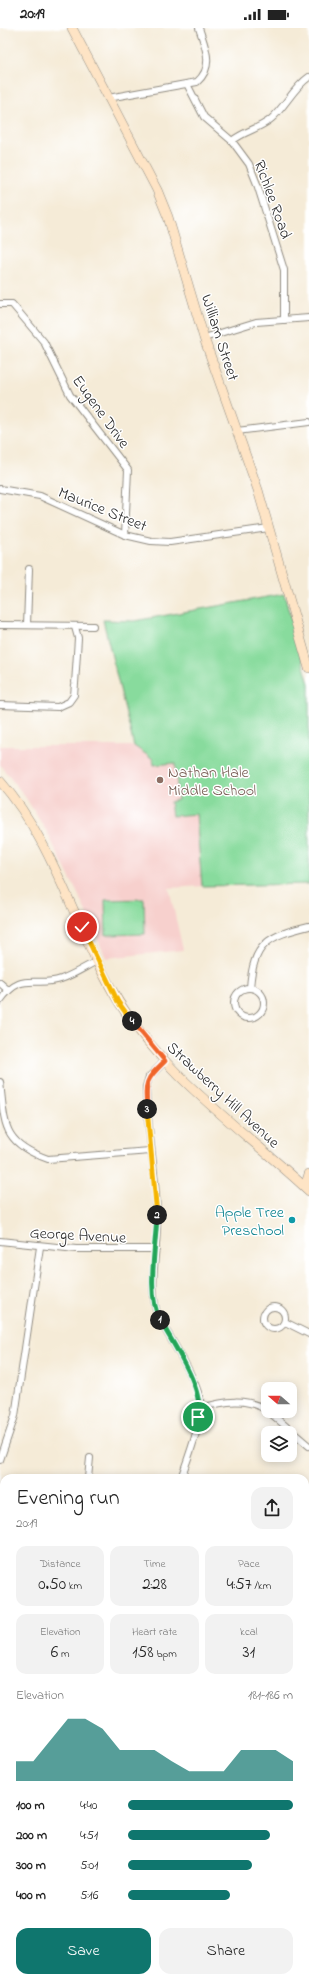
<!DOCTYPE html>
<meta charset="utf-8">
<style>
:root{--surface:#fff;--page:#f2f2f2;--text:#222;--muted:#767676;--accent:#0f766e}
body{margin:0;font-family:"Indie Flower",sans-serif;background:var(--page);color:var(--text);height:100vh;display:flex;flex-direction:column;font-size:15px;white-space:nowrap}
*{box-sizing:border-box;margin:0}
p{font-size:13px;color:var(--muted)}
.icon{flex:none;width:22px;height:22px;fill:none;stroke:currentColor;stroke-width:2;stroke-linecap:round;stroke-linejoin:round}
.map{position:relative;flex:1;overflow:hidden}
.side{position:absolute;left:0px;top:1446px;width:309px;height:508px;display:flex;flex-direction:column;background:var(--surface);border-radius:12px 12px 0 0;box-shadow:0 2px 10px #0003}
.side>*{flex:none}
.needle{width:26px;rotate:290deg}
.fabs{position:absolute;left:261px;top:1354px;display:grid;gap:8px}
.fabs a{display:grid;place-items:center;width:36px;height:36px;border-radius:8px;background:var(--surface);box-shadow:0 2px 10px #0003;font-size:20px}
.pin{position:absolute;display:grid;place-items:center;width:34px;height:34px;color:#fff;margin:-17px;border:2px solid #fff;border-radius:50%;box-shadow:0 1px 4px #0007}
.km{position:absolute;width:20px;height:20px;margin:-10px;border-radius:50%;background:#222;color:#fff;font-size:11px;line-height:20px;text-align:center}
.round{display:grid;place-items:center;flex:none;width:42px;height:42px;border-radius:12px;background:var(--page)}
.summary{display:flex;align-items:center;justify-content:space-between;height:68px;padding:0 16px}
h1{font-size:22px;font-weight:600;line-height:30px}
.metrics{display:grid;grid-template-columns:repeat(3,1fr);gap:6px;height:68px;padding:4px 16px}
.metrics div{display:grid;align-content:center;border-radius:10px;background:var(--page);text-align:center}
.metrics b{font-size:17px;font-weight:600}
.metrics small{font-size:11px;font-weight:400}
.metrics p{font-size:11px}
.chart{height:112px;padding:8px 16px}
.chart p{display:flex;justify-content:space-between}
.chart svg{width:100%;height:72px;margin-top:4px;fill:var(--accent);opacity:.7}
.button{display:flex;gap:8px;margin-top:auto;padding:8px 16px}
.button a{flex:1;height:46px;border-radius:12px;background:var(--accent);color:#fff;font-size:16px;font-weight:600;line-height:46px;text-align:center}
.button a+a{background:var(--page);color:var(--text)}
ul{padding:0 16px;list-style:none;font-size:13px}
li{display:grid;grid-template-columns:64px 48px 1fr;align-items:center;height:30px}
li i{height:10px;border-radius:5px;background:var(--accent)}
.status{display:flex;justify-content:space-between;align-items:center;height:28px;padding:0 20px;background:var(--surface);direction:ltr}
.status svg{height:11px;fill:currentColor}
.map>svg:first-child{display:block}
</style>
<div class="status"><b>20:19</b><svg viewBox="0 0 49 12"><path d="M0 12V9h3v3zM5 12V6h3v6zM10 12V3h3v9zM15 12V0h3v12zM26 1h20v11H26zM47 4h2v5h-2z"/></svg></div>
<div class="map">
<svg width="309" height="1954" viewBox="0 0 309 1954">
<rect width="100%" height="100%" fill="#fff"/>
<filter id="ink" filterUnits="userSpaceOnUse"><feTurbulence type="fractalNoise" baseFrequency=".025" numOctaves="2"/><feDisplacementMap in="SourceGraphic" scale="8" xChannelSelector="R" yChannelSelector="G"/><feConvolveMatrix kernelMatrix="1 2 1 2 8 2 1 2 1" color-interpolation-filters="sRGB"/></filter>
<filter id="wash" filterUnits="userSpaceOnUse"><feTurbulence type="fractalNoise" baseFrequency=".012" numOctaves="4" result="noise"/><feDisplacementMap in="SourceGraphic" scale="16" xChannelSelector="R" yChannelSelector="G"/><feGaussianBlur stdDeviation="0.9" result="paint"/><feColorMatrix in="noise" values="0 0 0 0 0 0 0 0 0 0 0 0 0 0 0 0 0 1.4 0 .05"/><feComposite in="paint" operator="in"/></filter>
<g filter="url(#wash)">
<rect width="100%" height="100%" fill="#f5ebd7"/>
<path fill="#f7d0cd" d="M103,592L134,593L309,656V856H241L169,860L183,922L106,930L79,868L47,804L24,767L0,737V718H134Z"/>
<g fill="#88db9d" stroke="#5a8364">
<path d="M284,566L309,656V856L202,858L196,786L172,788L170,774L178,772L175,735L154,737L153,731L134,718L103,592L134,593Z"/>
<path d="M144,871L145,906L106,907L105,872Z"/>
<path d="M305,1733L309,1739V1822L305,1834Z"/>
</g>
</g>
<g filter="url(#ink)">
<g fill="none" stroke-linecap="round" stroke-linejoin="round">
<defs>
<g id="street">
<path d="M187,56L204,89L232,113L249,136L257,156L284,242V292"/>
<path d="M108,70L197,54C215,38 205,19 199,0"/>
<path d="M232,113C244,103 259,101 271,91C285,79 293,60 309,49"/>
<path d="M0,276H12L44,314L70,367L128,442L125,507"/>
<path d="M204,310L256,294L309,290"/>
<path d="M237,403L309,394"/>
<path d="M0,461L40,468L125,507L151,513L170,514L269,500"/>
<path d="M0,597L93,598"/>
<path d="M27,597L29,541"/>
<path d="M0,677L58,679L69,674L74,667L75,656L78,610L75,599"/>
<path d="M0,955L8,962"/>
<path d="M250,960C253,915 268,908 309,898"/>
<circle cx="249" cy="975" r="15"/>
<path d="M0,973C22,942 34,960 61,951C73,947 85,939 97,933"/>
<path d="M165,1033L149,1049L146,1059C147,1101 156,1143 157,1186C159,1220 147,1255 158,1289C171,1312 200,1355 201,1379C201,1397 187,1433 181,1450"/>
<path d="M0,1054C5,1097 2,1115 48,1131L150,1123"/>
<path d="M0,1213L76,1221H156"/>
<circle cx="274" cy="1290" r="11"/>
<path d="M285,1294L309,1306"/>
<path d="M201,1380C224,1373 247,1369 268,1383"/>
<path d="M268,1383L309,1418"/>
<path d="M0,1432L15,1388L40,1219"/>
<path d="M88,1450L90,1430"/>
<path d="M305,1553L309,1555"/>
<path d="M0,1555L4,1557"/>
<path d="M305,1616L309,1613"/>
<path d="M305,1622L309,1631"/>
<path d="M305,1673L309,1668"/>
<path d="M305,1689L309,1687"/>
<path d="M0,1753L4,1739"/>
<path d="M305,1917L309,1919"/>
<path d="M34,1954L35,1950"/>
</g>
<g id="secondary">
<path d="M72,0L157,162L168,189L204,310L258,462L309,640"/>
<path d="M0,753C56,816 75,903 119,974C167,1051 244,1102 309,1163"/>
<path d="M305,1159L309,1146"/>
</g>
</defs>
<use href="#street" stroke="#908b81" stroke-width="8"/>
<use href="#secondary" stroke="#908b81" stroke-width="10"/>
<use href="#street" stroke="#fff" stroke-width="6"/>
<use href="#secondary" stroke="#fee4c5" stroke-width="9"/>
</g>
</g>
<g fill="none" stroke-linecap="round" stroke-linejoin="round" filter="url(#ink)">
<defs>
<path id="split-1" d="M160,1292C174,1318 205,1361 198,1389"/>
<path id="split-2" d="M157,1187C156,1218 146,1266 160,1292"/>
<path id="split-3" d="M147,1081L157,1187"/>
<path id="split-4" d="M132,993L165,1033C145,1052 145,1054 147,1081"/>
<path id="split-5" d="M82,899L118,974L132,993"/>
</defs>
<use href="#split-1" stroke="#fff" stroke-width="8"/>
<use href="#split-2" stroke="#fff" stroke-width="8"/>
<use href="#split-3" stroke="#fff" stroke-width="8"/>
<use href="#split-4" stroke="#fff" stroke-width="8"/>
<use href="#split-5" stroke="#fff" stroke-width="8"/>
<use href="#split-1" stroke="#22a559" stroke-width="5"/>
<use href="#split-2" stroke="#22a559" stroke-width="5"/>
<use href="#split-3" stroke="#f5b400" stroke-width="5"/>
<use href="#split-4" stroke="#f0652b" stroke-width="5"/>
<use href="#split-5" stroke="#f5b400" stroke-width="5"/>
</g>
<circle fill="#8d6e63" stroke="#fff" stroke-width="1.5" cx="160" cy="752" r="4"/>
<circle fill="#0f9aa8" stroke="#fff" stroke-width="1.5" cx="292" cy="1192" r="4"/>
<g text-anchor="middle" stroke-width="3" stroke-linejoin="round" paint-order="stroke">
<g font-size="16" fill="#2b2b2b" stroke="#fff">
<text transform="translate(274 171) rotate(70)" y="6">Richlee Road</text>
<text transform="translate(221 309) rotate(72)" y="6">William Street</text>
<text transform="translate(102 383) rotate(54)" y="6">Eugene Drive</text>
<text transform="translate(103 480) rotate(22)" y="6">Maurice Street</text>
<text transform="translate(224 1066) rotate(43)" y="6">Strawberry Hill Avenue</text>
<text transform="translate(78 1206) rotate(3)" y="6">George Avenue</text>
</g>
<g font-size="16" fill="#785e54" stroke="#fff" text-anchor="start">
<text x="168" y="749">Nathan Hale<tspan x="168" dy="18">Middle School</tspan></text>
</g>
<g font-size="16" fill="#0d838f" stroke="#fff" text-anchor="end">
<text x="284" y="1189">Apple Tree<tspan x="284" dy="18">Preschool</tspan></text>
</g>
</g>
</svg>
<div class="fabs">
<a><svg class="needle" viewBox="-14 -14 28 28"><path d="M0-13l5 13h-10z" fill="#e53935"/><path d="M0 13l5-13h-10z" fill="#767676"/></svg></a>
<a><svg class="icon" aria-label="layers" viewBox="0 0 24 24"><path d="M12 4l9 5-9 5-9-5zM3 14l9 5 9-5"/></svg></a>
</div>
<div class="pin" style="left:198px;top:1389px;background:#1e9e55"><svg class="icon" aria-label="arrive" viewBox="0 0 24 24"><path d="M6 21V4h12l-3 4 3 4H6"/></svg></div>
<div class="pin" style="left:82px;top:899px;background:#d93025"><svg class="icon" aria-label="check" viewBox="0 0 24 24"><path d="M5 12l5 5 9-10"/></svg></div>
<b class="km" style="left:160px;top:1292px">1</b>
<b class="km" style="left:157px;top:1187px">2</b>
<b class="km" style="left:147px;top:1081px">3</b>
<b class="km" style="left:132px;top:993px">4</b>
<section class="side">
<div class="summary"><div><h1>Evening run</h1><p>20:19</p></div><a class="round"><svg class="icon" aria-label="share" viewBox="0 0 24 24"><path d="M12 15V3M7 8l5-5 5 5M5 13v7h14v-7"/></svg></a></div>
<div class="metrics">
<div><p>Distance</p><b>0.50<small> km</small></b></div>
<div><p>Time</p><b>2:28</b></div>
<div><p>Pace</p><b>4:57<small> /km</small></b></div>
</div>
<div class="metrics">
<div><p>Elevation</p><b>6<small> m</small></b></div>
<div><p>Heart rate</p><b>158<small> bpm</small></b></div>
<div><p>kcal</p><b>31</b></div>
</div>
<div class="chart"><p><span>Elevation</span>181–186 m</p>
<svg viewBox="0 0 160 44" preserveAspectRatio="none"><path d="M0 44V32L10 32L20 19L30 6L40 6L50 12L60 25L70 25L80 25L90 32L100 38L110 38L120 38L130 25L140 25L150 25L160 32V44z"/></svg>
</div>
<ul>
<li><b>100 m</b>4:40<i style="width:100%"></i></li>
<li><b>200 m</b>4:51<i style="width:86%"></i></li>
<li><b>300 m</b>5:01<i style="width:75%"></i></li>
<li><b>400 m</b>5:16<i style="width:62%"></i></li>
</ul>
<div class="button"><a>Save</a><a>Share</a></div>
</section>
</div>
